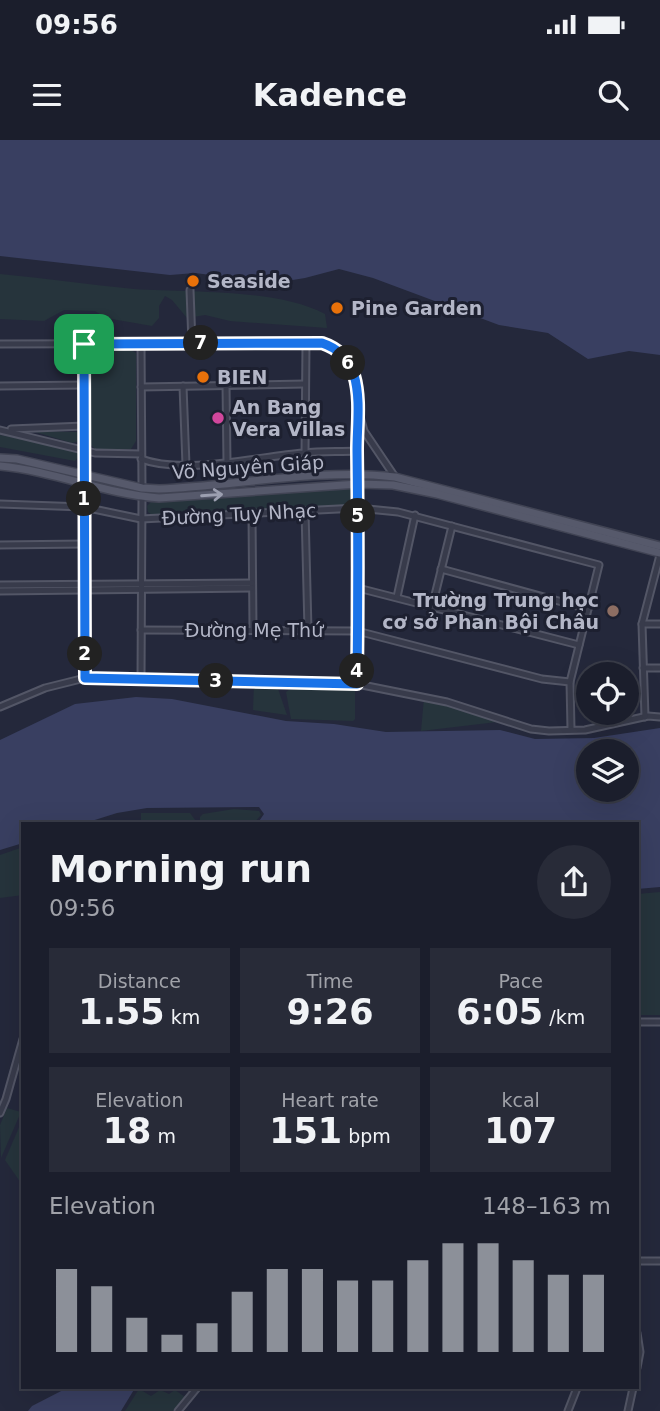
<!DOCTYPE html>
<meta charset="utf-8">
<style>
:root{--surface:#1b1e2c;--page:#282b38;--text:#f1f3f6;--muted:#a0a2a9;--line:#393c48;--accent:#8c9099}
body{margin:0;font-family:"DejaVu Sans",sans-serif;background:var(--page);color:var(--text);height:100vh;display:flex;flex-direction:column;font-size:26px;white-space:nowrap}
*{box-sizing:border-box;margin:0}
p{font-size:23px;color:var(--muted)}
.icon{flex:none;width:38px;height:38px;fill:none;stroke:currentColor;stroke-width:2;stroke-linecap:round;stroke-linejoin:round}
.map{position:relative;flex:1;overflow:hidden}
.drawer{position:absolute;left:21px;top:682px;width:618px;height:567px;display:flex;flex-direction:column;background:var(--surface);border-radius:0px;box-shadow:0 7px 28px #0002,0 0 0 2px var(--line)}
.drawer>*{flex:none}
.fabs{position:absolute;left:576px;top:522px;display:grid;gap:14px}
.fabs a{display:grid;place-items:center;width:63px;height:63px;border-radius:50%;background:var(--surface);box-shadow:0 7px 28px #0002,0 0 0 2px var(--line);font-size:35px}
.pin{position:absolute;display:grid;place-items:center;width:60px;height:60px;color:#fff;margin:-30px;border-radius:14px;box-shadow:0 4px 10px #0006}
.km{position:absolute;width:35px;height:35px;margin:-18px;border-radius:50%;background:#222;color:#fff;font-size:19px;line-height:35px;text-align:center}
.round{display:grid;place-items:center;flex:none;width:74px;height:74px;border-radius:37px;background:var(--page)}
.summary{display:flex;align-items:center;justify-content:space-between;height:119px;padding:0 28px}
h1{font-size:38px;font-weight:700;line-height:52px}
.figures{display:grid;grid-template-columns:repeat(3,1fr);gap:10px;height:119px;padding:7px 28px}
.figures div{display:grid;align-content:center;border-radius:0px;background:var(--page);text-align:center}
.figures b{font-size:35px;font-weight:700}
.figures small{font-size:19px;font-weight:400}
.figures p{font-size:19px}
.chart{height:196px;padding:14px 28px}
.chart p{display:flex;justify-content:space-between}
.chart svg{width:100%;height:126px;margin-top:7px;stroke:var(--accent);stroke-width:6}
.status{display:flex;justify-content:space-between;align-items:center;height:49px;padding:0 35px;background:var(--surface);direction:ltr}
.status svg{height:19px;fill:currentColor}
header{display:flex;justify-content:space-between;align-items:center;height:91px;padding:0 28px;background:var(--surface);font-size:32px;font-weight:700}
.map>svg:first-child{display:block}
</style>
<div class="status"><b>09:56</b><svg viewBox="0 0 49 12"><path d="M0 12V9h3v3zM5 12V6h3v6zM10 12V3h3v9zM15 12V0h3v12zM26 1h20v11H26zM47 4h2v5h-2z"/></svg></div>
<header><svg class="icon" aria-label="menu" viewBox="0 0 24 24"><path d="M4 6h16M4 12h16M4 18h16"/></svg>Kadence<svg class="icon" aria-label="search" viewBox="0 0 24 24"><circle cx="10" cy="10" r="6"/><path d="M15 15l6 6"/></svg></header>
<div class="map">
<svg width="660" height="1271" viewBox="0 0 660 1271">
<rect width="100%" height="100%" fill="#24283b"/>
<g fill="#26343c">
<path d="M0,134C45,138 90,145 134,149C190,153 276,148 325,174L327,188L230,181L205,175L187,178L172,160L165,156L159,166V178L152,186L106,178L95,171L64,170L44,181L0,179Z"/>
<path d="M95,208H128L136,213V301L131,309H95L89,303V213Z"/>
<path d="M32,291L77,292L79,301L72,303Z"/>
<path d="M0,295L77,310L81,314L75,321L0,307Z"/>
<path d="M347,348L353,351L356,357L353,362L347,365L152,375L148,372L147,366L152,361Z"/>
<path d="M254,543L277,546L287,575L253,570Z"/>
<path d="M325,546L355,548V579L353,581L291,579L286,552L289,550Z"/>
<path d="M424,558L501,579L497,582L421,591Z"/>
<path d="M234,669L259,671L261,675L253,684H200V677L203,674Z"/>
<path d="M141,673H190L198,684H141Z"/>
<path d="M23,707V755L0,758V715Z"/>
<path d="M660,752V875H637V754Z"/>
<path d="M7,968L21,972L1,1018L0,985Z"/>
<path d="M23,978V1046L5,1020Z"/>
<path d="M139,1249L151,1256L160,1250L169,1254L175,1250L185,1257L173,1271H125Z"/>
</g>
<g fill="#393f61" fill-rule="evenodd">
<path d="M0,0H660V215L629,211L588,219L548,193L499,185L373,138L339,129L305,138L274,143L195,133L170,135L0,116Z"/>
<path d="M136,557L172,559L286,581L334,584L386,592L500,590L535,599L594,598L660,588V747L637,749V684H257L264,674L259,667L147,668L117,673L82,684H23V703L0,710V600L75,564ZM588,611H626V649H588Z"/>
<path d="M67,1248H135L121,1271H28L32,1266Z"/>
</g>
<g fill="none" stroke-linecap="round" stroke-linejoin="round">
<defs>
<g id="minor">
<path d="M190,150L192,203"/>
<path d="M0,204L322,203C371,218 357,294 358,335"/>
<path d="M84,204L85,538"/>
<path d="M141,204L142,348"/>
<path d="M226,245L227,322"/>
<path d="M0,246L84,245"/>
<path d="M183,246L186,325"/>
<path d="M141,247L305,244"/>
<path d="M359,273L364,291L395,337"/>
<path d="M11,289L84,286"/>
<path d="M0,290L95,313L141,314"/>
<path d="M305,313L306,204"/>
<path d="M141,319C184,335 256,317 303,313C321,311 339,312 357,311"/>
<path d="M0,364L84,367L141,379L358,368L398,372L599,425L570,542L571,589"/>
<path d="M305,371L308,490"/>
<path d="M252,375L253,489"/>
<path d="M0,405L84,404"/>
<path d="M441,429L588,469"/>
<path d="M0,445L252,443"/>
<path d="M358,448L579,505"/>
<path d="M0,451L252,448"/>
<path d="M397,457L415,375"/>
<path d="M432,467L452,386"/>
<path d="M642,484H660"/>
<path d="M141,490L357,491L542,539L570,542"/>
<path d="M643,528H660"/>
<path d="M141,539L142,356"/>
<path d="M357,544L358,344"/>
<path d="M0,567L45,548L85,538L357,544L447,562L531,589L549,591L585,590L648,576L660,577"/>
<path d="M645,577L642,484L660,415"/>
<path d="M637,882H660"/>
<path d="M0,973L6,959L23,899"/>
<path d="M637,1121H660"/>
<path d="M637,1193L640,1212L637,1228"/>
<path d="M178,1271L197,1248"/>
<path d="M568,1271L577,1248"/>
<path d="M628,1271L633,1248"/>
</g>
<g id="major">
<path d="M0,318L17,319L142,348L159,349C234,346 321,328 395,337L660,406"/>
<path d="M0,326C54,331 105,354 159,358L358,344L393,345L437,354L660,413"/>
</g>
</defs>
<use href="#minor" stroke="#535666" stroke-width="9"/>
<use href="#major" stroke="#414454" stroke-width="10"/>
<use href="#minor" stroke="#383b4b" stroke-width="5"/>
<use href="#major" stroke="#56596b" stroke-width="7"/>
</g>
<defs><path id="oneway-shaft" d="M-6 0H5M1.5-3L5.5 0L1.5 3" fill="none" stroke-width="1.6" stroke-linecap="round" stroke-linejoin="round" transform="scale(1.75)"/></defs>
<use stroke="#9c9fb0" href="#oneway-shaft" transform="translate(212 355) rotate(-4)"/>
<g fill="none" stroke-linecap="round" stroke-linejoin="round">
<defs>
<path id="route" d="M322,203C337,208 350,219 354,235C361,259 357,286 357,310C358,388 358,466 357,544L85,538L84,204Z"/>
</defs>
<use href="#route" stroke="#fff" stroke-width="14"/>
<use href="#route" stroke="#1a73e8" stroke-width="9"/>
</g>
<g fill="#e8710a" stroke="#1d2030" stroke-width="2.5">
<circle cx="193" cy="141" r="7"/>
<circle cx="337" cy="168" r="7"/>
<circle cx="203" cy="237" r="7"/>
</g>
<circle fill="#d1479c" stroke="#1d2030" stroke-width="2.5" cx="218" cy="278" r="7"/>
<circle fill="#8d6e63" stroke="#1d2030" stroke-width="2.5" cx="613" cy="471" r="7"/>
<g text-anchor="middle" stroke-width="6" stroke-linejoin="round" paint-order="stroke">
<g font-size="19" font-weight="bold" fill="#b3b6c7" stroke="#1d2030" text-anchor="start">
<text x="207" y="148">Seaside</text>
<text x="351" y="175">Pine Garden</text>
<text x="217" y="244">BIEN</text>
<text x="232" y="274">An Bang<tspan x="232" dy="22">Vera Villas</tspan></text>
<text x="599" y="467" text-anchor="end">Trường Trung học<tspan x="599" dy="22">cơ sở Phan Bội Châu</tspan></text>
</g>
<g font-size="19" fill="#b3b6c7" stroke="#1d2030">
<text transform="translate(248 327) rotate(-4)" y="7">Võ Nguyên Giáp</text>
<text transform="translate(239 374) rotate(-3)" y="7">Đường Tuy Nhạc</text>
<text x="254" y="497">Đường Mẹ Thứ</text>
</g>
</g>
</svg>
<div class="fabs">
<a><svg class="icon" aria-label="locate" viewBox="0 0 24 24"><circle cx="12" cy="12" r="6"/><path d="M12 2v4M12 18v4M2 12h4M18 12h4"/></svg></a>
<a><svg class="icon" aria-label="layers" viewBox="0 0 24 24"><path d="M12 4l9 5-9 5-9-5zM3 14l9 5 9-5"/></svg></a>
</div>
<div class="pin" style="left:84px;top:204px;background:#1e9e55"><svg class="icon" aria-label="arrive" viewBox="0 0 24 24"><path d="M6 21V4h12l-3 4 3 4H6"/></svg></div>
<b class="km" style="left:84px;top:359px">1</b>
<b class="km" style="left:85px;top:514px">2</b>
<b class="km" style="left:216px;top:541px">3</b>
<b class="km" style="left:357px;top:531px">4</b>
<b class="km" style="left:358px;top:376px">5</b>
<b class="km" style="left:348px;top:223px">6</b>
<b class="km" style="left:201px;top:203px">7</b>
<section class="drawer">
<div class="summary"><div><h1>Morning run</h1><p>09:56</p></div><a class="round"><svg class="icon" aria-label="share" viewBox="0 0 24 24"><path d="M12 15V3M7 8l5-5 5 5M5 13v7h14v-7"/></svg></a></div>
<div class="figures">
<div><p>Distance</p><b>1.55<small> km</small></b></div>
<div><p>Time</p><b>9:26</b></div>
<div><p>Pace</p><b>6:05<small> /km</small></b></div>
</div>
<div class="figures">
<div><p>Elevation</p><b>18<small> m</small></b></div>
<div><p>Heart rate</p><b>151<small> bpm</small></b></div>
<div><p>kcal</p><b>107</b></div>
</div>
<div class="chart"><p><span>Elevation</span>148–163 m</p>
<svg viewBox="0 0 160 44" preserveAspectRatio="none"><path d="M5 44V15M15 44V21M25 44V32M35 44V38M45 44V34M55 44V23M65 44V15M75 44V15M85 44V19M95 44V19M105 44V12M115 44V6M125 44V6M135 44V12M145 44V17M155 44V17"/></svg>
</div>
</section>
</div>
